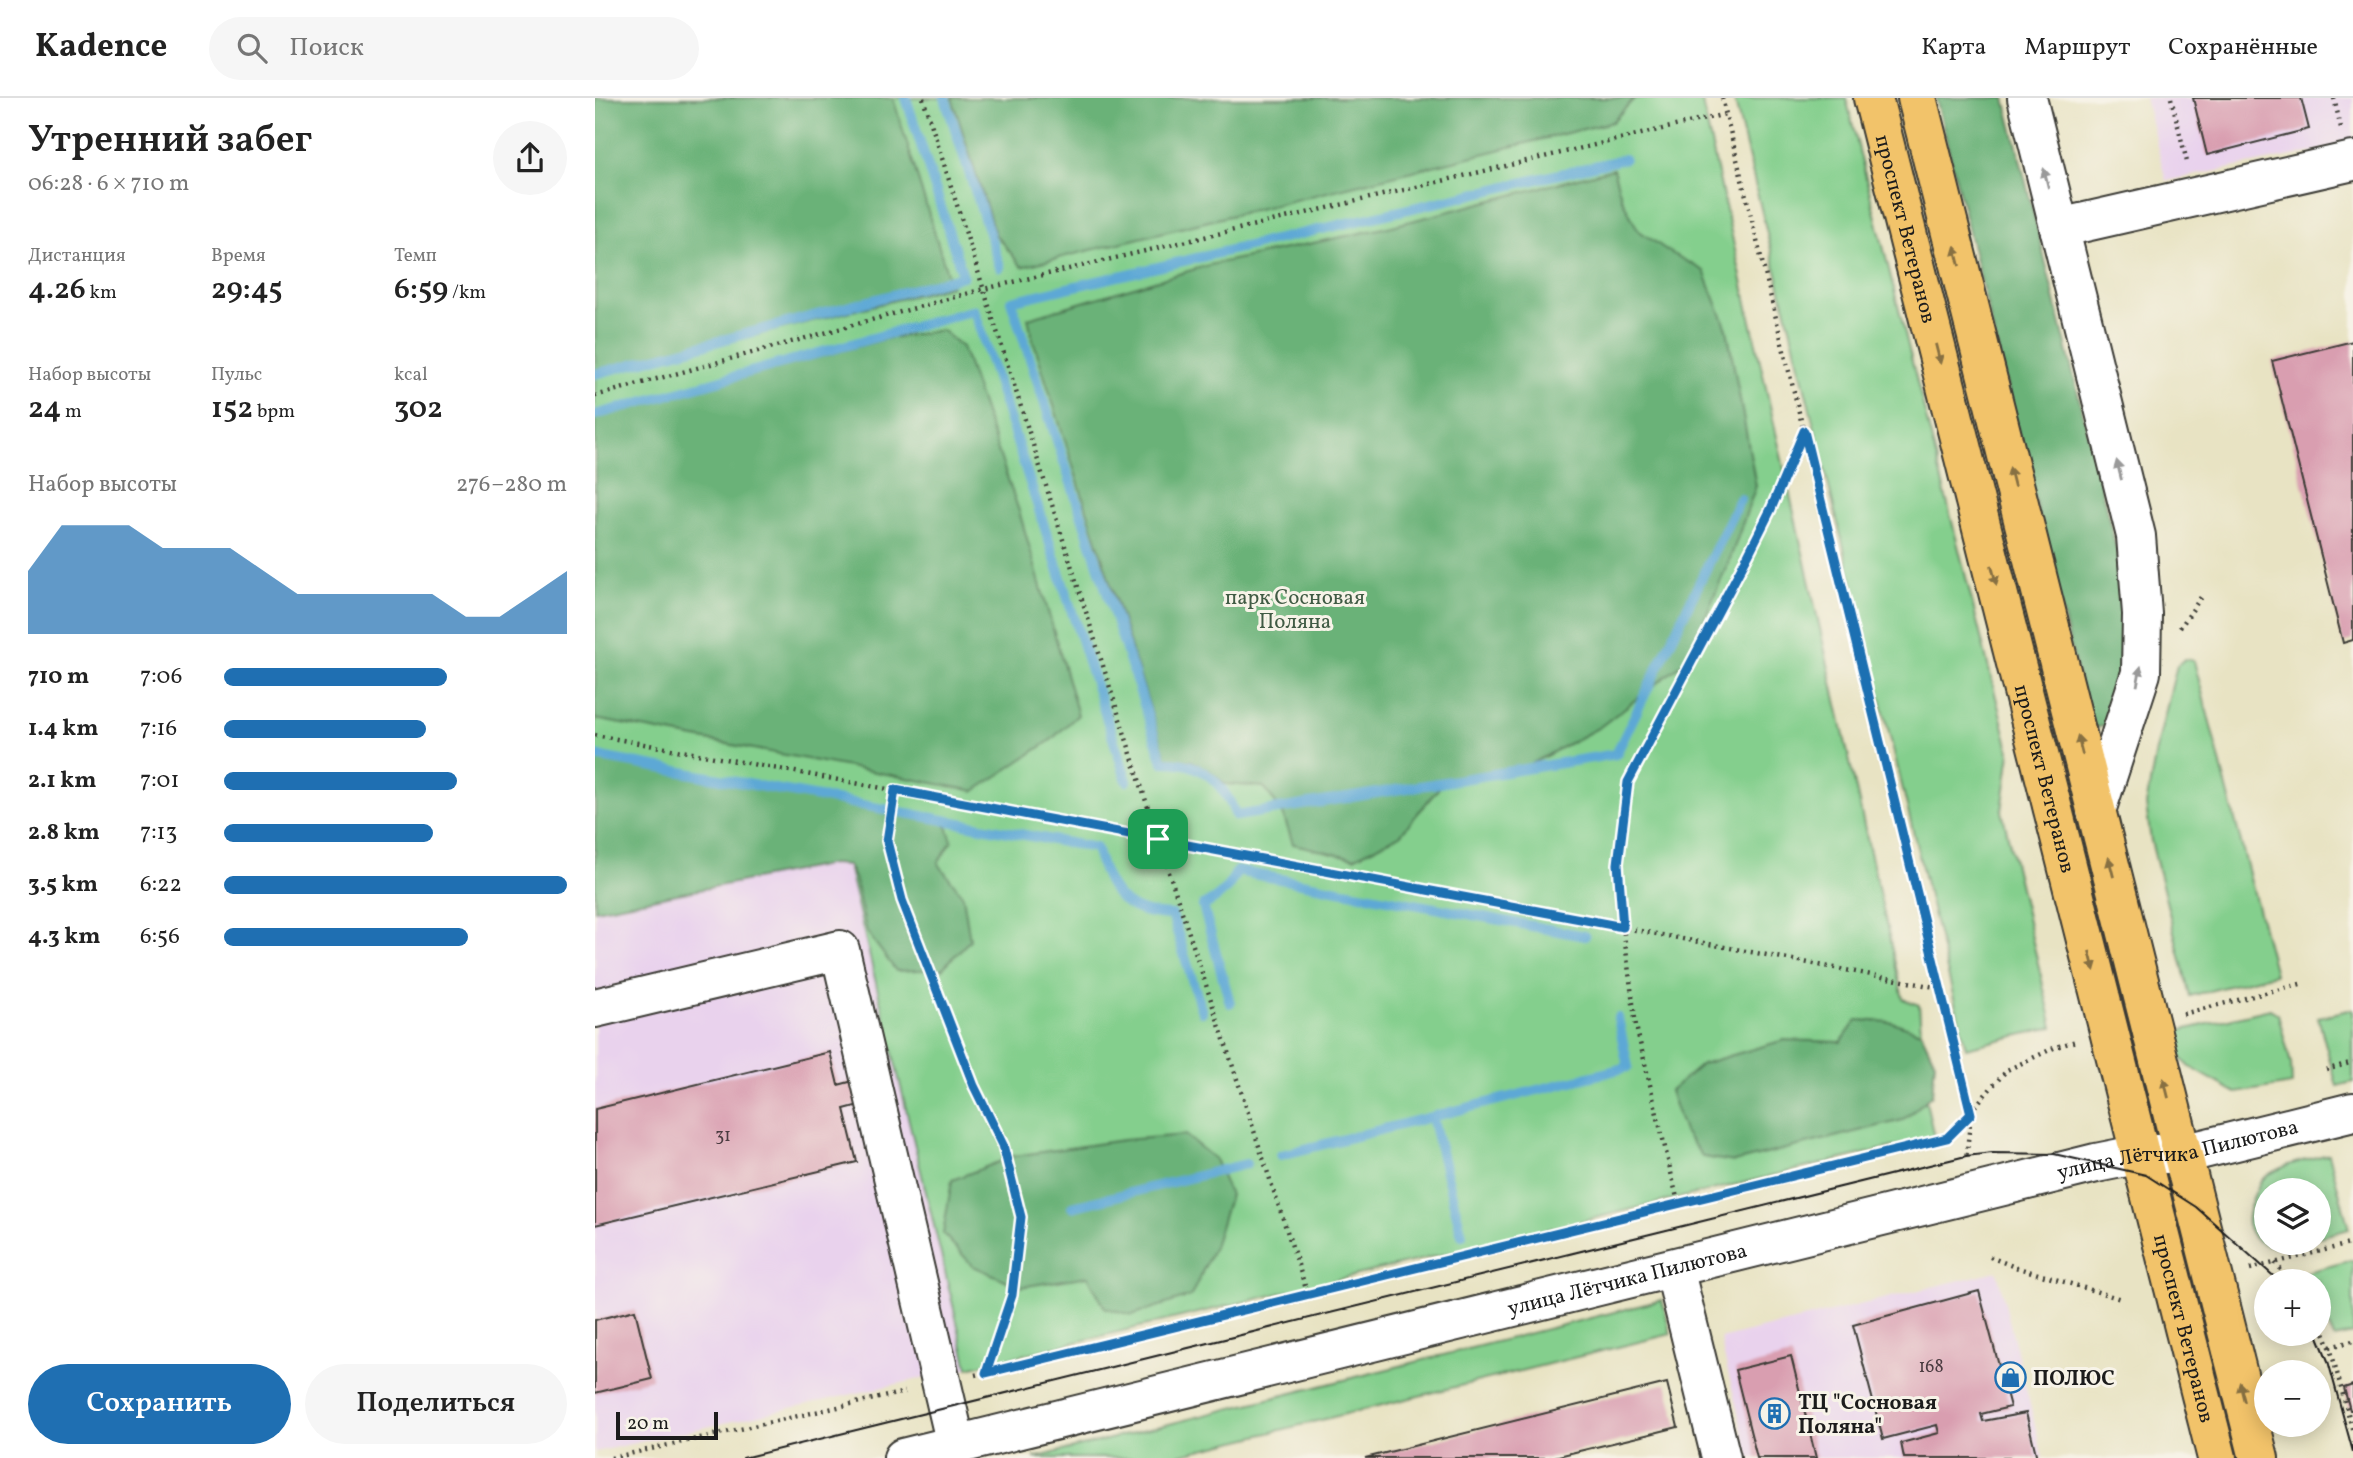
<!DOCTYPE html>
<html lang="ru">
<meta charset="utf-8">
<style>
:root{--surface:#fff;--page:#f6f6f6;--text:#222;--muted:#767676;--line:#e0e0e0;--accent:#1f6fb2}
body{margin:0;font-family:Vollkorn,serif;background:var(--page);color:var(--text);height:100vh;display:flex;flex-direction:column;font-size:26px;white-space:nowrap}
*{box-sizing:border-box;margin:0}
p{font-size:23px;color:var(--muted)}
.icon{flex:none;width:38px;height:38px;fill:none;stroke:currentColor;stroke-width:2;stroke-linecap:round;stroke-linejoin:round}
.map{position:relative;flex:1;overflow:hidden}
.drawer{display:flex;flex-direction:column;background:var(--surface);width:595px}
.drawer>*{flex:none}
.buttons{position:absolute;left:1659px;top:1080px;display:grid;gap:14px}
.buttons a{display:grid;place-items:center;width:77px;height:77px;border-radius:50%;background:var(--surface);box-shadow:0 4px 18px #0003;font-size:35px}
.scale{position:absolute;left:21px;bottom:18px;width:102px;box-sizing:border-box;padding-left:7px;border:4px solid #1c1c1c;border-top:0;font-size:19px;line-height:24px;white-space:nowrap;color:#1c1c1c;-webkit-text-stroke:5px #f7f3e8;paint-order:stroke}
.pin{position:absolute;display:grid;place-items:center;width:60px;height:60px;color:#fff;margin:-30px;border-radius:14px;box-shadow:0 4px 10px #0006}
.round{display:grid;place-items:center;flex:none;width:74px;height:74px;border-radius:37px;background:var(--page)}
.overview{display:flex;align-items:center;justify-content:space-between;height:119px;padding:0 28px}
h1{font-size:38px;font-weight:600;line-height:52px}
.metrics{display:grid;grid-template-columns:repeat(3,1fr);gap:10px;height:119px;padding:7px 28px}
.metrics div{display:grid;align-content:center}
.metrics b{font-size:30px;font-weight:600}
.metrics small{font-size:19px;font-weight:400}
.metrics p{font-size:19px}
.chart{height:196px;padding:14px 28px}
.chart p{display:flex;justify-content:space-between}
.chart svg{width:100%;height:126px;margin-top:7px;fill:var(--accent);opacity:.7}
.action{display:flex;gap:14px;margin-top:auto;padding:14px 28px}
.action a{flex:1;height:80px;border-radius:42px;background:var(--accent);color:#fff;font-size:28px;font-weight:600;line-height:80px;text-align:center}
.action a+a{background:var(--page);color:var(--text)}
ul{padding:0 28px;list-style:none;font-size:23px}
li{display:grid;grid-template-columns:112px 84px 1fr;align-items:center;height:52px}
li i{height:18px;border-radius:9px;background:var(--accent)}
header{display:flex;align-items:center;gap:42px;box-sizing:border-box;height:98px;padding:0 35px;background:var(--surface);border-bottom:2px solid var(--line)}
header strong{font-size:33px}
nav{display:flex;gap:38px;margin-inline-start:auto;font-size:24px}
.search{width:490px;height:63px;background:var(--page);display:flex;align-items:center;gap:18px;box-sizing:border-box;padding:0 24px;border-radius:38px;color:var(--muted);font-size:26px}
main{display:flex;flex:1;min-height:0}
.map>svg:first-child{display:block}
</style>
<header>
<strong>Kadence</strong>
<div class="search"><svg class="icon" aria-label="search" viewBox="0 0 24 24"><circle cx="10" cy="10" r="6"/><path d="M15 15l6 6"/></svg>Поиск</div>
<nav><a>Карта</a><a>Маршрут</a><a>Сохранённые</a></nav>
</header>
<main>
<section class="drawer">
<div class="overview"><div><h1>Утренний забег</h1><p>06:28 · 6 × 710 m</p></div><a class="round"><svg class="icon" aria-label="share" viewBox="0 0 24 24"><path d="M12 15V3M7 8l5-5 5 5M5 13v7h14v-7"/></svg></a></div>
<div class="metrics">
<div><p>Дистанция</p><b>4.26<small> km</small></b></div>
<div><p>Время</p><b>29:45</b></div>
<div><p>Темп</p><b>6:59<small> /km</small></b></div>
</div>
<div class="metrics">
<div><p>Набор высоты</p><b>24<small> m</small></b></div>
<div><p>Пульс</p><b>152<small> bpm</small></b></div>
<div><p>kcal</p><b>302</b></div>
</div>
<div class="chart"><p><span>Набор высоты</span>276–280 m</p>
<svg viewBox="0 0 160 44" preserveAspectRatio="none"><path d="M0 44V22L10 6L20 6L30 6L40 14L50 14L60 14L70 22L80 30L90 30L100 30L110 30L120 30L130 38L140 38L150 30L160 22V44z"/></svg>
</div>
<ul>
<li><b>710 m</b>7:06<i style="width:65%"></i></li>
<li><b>1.4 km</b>7:16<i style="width:59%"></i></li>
<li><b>2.1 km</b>7:01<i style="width:68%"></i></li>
<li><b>2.8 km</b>7:13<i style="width:61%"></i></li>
<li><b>3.5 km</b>6:22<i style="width:100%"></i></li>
<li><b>4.3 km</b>6:56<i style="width:71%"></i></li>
</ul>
<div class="action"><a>Сохранить</a><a>Поделиться</a></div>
</section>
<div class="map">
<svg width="1758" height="1360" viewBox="0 0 1758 1360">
<rect width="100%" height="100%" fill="#f7f3e8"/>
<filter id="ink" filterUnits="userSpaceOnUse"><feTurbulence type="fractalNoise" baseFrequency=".0143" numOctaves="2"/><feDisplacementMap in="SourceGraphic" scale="14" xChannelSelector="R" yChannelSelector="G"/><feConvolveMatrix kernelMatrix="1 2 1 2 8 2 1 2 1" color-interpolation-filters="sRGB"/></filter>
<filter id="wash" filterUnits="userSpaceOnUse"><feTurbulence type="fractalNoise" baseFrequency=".00686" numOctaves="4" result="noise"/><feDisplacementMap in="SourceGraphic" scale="28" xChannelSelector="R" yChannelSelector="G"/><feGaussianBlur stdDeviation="1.57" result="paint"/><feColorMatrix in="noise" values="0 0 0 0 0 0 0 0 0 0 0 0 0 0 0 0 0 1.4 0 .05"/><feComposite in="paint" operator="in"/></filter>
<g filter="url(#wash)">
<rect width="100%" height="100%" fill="#e8e3c3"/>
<g fill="#e9d2ed">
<path d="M1550,0H1758V46L1571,83Z"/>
<path d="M247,743L373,1270L0,1354V792Z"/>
<path d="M1402,1173L1448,1360H1154L1125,1241Z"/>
</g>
<g fill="#84cf8d" stroke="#507654" stroke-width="2">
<path d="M0,0H1106L1308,901L1324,907L1326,934L1315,931L1339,1039L373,1270L247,743L0,792Z"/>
<path d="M1139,0H1251L1415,655L1407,713L1458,929L1371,950Z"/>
<path d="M1590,561L1599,563L1680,876L1595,898L1556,743L1551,707L1561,653L1582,567Z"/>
<path d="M1675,911L1683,916L1696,966L1697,986L1641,995L1595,969L1580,954L1575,935Z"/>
<path d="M1758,911V984L1742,988L1723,919Z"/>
<path d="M1734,1056L1754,1131L1724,1139V1092H1671V1144L1706,1145C1668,1155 1641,1142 1658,1100C1661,1094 1663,1086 1668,1081C1686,1066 1712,1062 1734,1056Z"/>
<path d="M1758,1162V1236L1739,1240L1724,1206V1183H1705L1700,1177Z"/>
<path d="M1067,1202L1076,1236L572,1360H439Z"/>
</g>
<g fill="#6bb278" stroke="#44674a" stroke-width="2">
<path d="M0,0H298L356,188L0,278Z"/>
<path d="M357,0H1040L1017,24L427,169L400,136Z"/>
<path d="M1341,0H1410L1525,466L1530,522L1528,572L1511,627L1502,630L1494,623Z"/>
<path d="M1018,71L1027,101L1043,132L1073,153L1109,173L1132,231L1161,388L1135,461L1092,562L1005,629L923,673L852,680L805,737L759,760L698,746L688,716L669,689L630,686L615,673L597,663L571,660L438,242L433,220L614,167L789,130Z"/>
<path d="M347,232L367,249L424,413L483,617L456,642L380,693L0,621V320L290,241Z"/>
<path d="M0,660L35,661L351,725L357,743L343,765L368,798L375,842L347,871L301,873L272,834L259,780L253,767L237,766L0,812Z"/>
<path d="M1262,922L1297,924L1326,934L1340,964L1337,997L1308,1022L1139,1064L1108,1059L1089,1034L1075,993L1107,966L1189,942L1246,944Z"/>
<path d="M590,1037L620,1061L635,1097L619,1149L596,1198L537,1217L510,1210L493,1178L426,1189L378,1168L348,1136L357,1082L419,1058L528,1042Z"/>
</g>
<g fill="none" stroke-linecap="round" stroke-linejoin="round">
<g stroke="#5da8d5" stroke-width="10">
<path d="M350,0L405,169"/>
<path d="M1029,61L416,203L568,664C606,663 628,683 641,718L1021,656L1145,401"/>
<path d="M0,276L368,178L311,0"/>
<path d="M0,317L379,212L532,683"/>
<path d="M0,658L501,750C513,794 527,816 577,817L607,914"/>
<path d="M635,905L608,808C625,799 634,790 642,773L990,838"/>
<path d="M837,1019L867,1137"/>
<path d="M686,1057L1033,969L1023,920"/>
<path d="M477,1109L651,1066"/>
</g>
</g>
<g id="blocks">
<g fill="#d99eb0">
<path d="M1598,0H1706L1714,31L1612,57Z"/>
<path d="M1758,243V542L1748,545L1677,263Z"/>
<path d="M235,954L243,987L266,981L272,1005L249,1011L262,1064L0,1127V1011Z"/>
<path d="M1384,1193L1415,1309L1386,1316L1388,1323L1431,1315L1442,1360H1309L1306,1345L1344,1335L1342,1327L1288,1341L1258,1227Z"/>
<path d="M40,1212L57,1281L0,1295V1222Z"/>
<path d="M1196,1258L1221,1360H1162L1140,1272Z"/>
<path d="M1072,1285L1083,1329L1051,1337L955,1360H770Z"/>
<path d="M1758,1287V1312H1755L1749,1290Z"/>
</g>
</g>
</g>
<g filter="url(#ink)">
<use href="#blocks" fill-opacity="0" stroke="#3b3a35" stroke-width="2"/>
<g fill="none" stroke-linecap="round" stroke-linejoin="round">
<defs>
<g id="minor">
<path d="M1432,0L1541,438L1547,516L1546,575L1501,713"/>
<path d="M1464,130L1758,63"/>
<path d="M0,910L245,852L361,1347"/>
<path d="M1079,1170L1126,1360"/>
<path id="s1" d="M308,1360L1501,1065L1546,1056H1588L1758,1014"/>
</g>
<g id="major">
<path id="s2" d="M1278,0L1622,1360"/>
<path d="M1322,0L1664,1360"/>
</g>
</defs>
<use href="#minor" stroke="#3b3a35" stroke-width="42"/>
<use href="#major" stroke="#3b3a35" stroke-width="42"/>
<g stroke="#3b3a35" stroke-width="4.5" stroke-dasharray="2 5" stroke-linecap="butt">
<path d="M328,0L563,741L713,1197"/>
<path d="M1127,0L1376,1016L1371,1061"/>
<path d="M1576,0L1592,64"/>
<path d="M1739,0L1746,30"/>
<path d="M0,298L389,191L1131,16"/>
<path d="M1585,530L1606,499"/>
<path d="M0,637L563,741L1345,890"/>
<path d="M301,692L292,743L307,801L379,988L408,1047L426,1119L417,1197L391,1274"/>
<path d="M1588,916L1709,885"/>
<path d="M1731,972L1758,964"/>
<path d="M1083,1104L1041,928L1028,829L1023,766L1033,683L1153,457L1176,411L1209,334"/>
<path d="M1395,1159L1420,1169L1526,1201"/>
<path d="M1680,1165L1696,1183"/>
<path d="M1655,1171L1758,1145"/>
<path d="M1724,1222L1735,1249L1758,1334"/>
<path d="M1735,1249L1758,1243"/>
<path d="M380,1277L1352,1040L1412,972L1461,949L1481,943"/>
<path d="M16,1360L310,1294"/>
</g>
<use href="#minor" stroke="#fff" stroke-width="38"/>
<use href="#major" stroke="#f2c36a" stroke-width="38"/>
<g stroke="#1c1c1c" stroke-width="2">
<path d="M1722,1236L1733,1263L1758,1354"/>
<path d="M148,1360L1371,1058L1397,1055L1459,1056L1551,1077L1601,1109L1684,1183"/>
</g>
</g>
<defs><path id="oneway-solid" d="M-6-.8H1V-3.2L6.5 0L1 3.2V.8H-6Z" transform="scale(1.75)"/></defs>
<g fill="#999">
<use href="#oneway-solid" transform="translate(1451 80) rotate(-104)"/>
<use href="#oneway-solid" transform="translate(1524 372) rotate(-104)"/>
<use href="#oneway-solid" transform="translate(1544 578) rotate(-79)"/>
</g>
<g fill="#877043">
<use href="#oneway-solid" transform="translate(1362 158) rotate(-104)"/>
<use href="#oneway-solid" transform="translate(1343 256) rotate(76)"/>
<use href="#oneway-solid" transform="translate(1417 379) rotate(-104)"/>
<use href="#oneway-solid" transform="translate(1399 477) rotate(76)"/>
<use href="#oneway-solid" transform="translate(1485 647) rotate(-104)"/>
<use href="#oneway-solid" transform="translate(1516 769) rotate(-104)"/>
<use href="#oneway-solid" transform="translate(1497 863) rotate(76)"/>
<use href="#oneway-solid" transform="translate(1571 990) rotate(-104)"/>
<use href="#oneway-solid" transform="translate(1647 1294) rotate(-104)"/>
</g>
</g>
<g fill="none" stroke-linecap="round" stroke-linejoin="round" filter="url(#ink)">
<defs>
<path id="route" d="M1209,333L1376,1016L1352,1040L391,1275L417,1197L426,1119L408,1047L379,988L307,802L292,743L300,692L1028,829L1023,766L1033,684L1153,457L1176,411Z"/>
</defs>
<use href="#route" stroke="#fff" stroke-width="14"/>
<use href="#route" stroke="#1f6fb2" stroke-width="9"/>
</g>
<defs>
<symbol id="shop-ring" viewBox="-11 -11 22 22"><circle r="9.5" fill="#f7f3e8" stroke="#1f6fb2" stroke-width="1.5"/><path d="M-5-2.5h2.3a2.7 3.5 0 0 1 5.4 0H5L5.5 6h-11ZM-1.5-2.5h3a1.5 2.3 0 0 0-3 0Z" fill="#1f6fb2"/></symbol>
<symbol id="building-ring" viewBox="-11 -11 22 22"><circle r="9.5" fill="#f7f3e8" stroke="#1f6fb2" stroke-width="1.5"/><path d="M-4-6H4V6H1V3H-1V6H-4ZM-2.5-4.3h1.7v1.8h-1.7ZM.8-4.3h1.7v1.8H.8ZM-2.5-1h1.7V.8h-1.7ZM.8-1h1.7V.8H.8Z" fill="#1f6fb2"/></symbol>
</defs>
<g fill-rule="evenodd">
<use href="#shop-ring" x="1398" y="1262" width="35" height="35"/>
<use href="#building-ring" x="1162" y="1298" width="35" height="35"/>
</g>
<g text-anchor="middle" stroke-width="6" stroke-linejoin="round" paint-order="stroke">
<g font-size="18" fill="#4b3c41">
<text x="128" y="1043">31</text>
<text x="1336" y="1274">168</text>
</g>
<g font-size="21" fill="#1c1c1c" stroke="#f7f3e8">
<text dy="7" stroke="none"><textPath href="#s2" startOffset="135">проспект Ветеранов</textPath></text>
<text dy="7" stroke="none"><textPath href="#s2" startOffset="702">проспект Ветеранов</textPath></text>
<text dy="7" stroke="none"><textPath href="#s1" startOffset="1312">улица Лётчика Пилютова</textPath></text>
<text dy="7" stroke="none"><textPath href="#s1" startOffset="746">улица Лётчика Пилютова</textPath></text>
<text dy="7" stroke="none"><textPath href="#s2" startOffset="1269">проспект Ветеранов</textPath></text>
</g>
<g font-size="21" fill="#405b44" stroke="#f7f3e8">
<text x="700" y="506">парк Сосновая<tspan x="700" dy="24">Поляна</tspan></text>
</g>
<g font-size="21" font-weight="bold" fill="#1c1c1c" stroke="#f7f3e8" text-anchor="start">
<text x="1438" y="1287">ПОЛЮС</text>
<text x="1203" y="1311">ТЦ "Сосновая<tspan x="1203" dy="24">Поляна"</tspan></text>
</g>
</g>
</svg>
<div class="buttons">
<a><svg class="icon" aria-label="layers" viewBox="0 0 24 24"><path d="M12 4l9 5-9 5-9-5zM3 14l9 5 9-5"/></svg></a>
<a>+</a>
<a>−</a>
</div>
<div class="scale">20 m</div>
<div class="pin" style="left:563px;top:741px;background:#1e9e55"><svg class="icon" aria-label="arrive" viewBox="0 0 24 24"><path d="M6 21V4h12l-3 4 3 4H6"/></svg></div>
</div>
</main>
